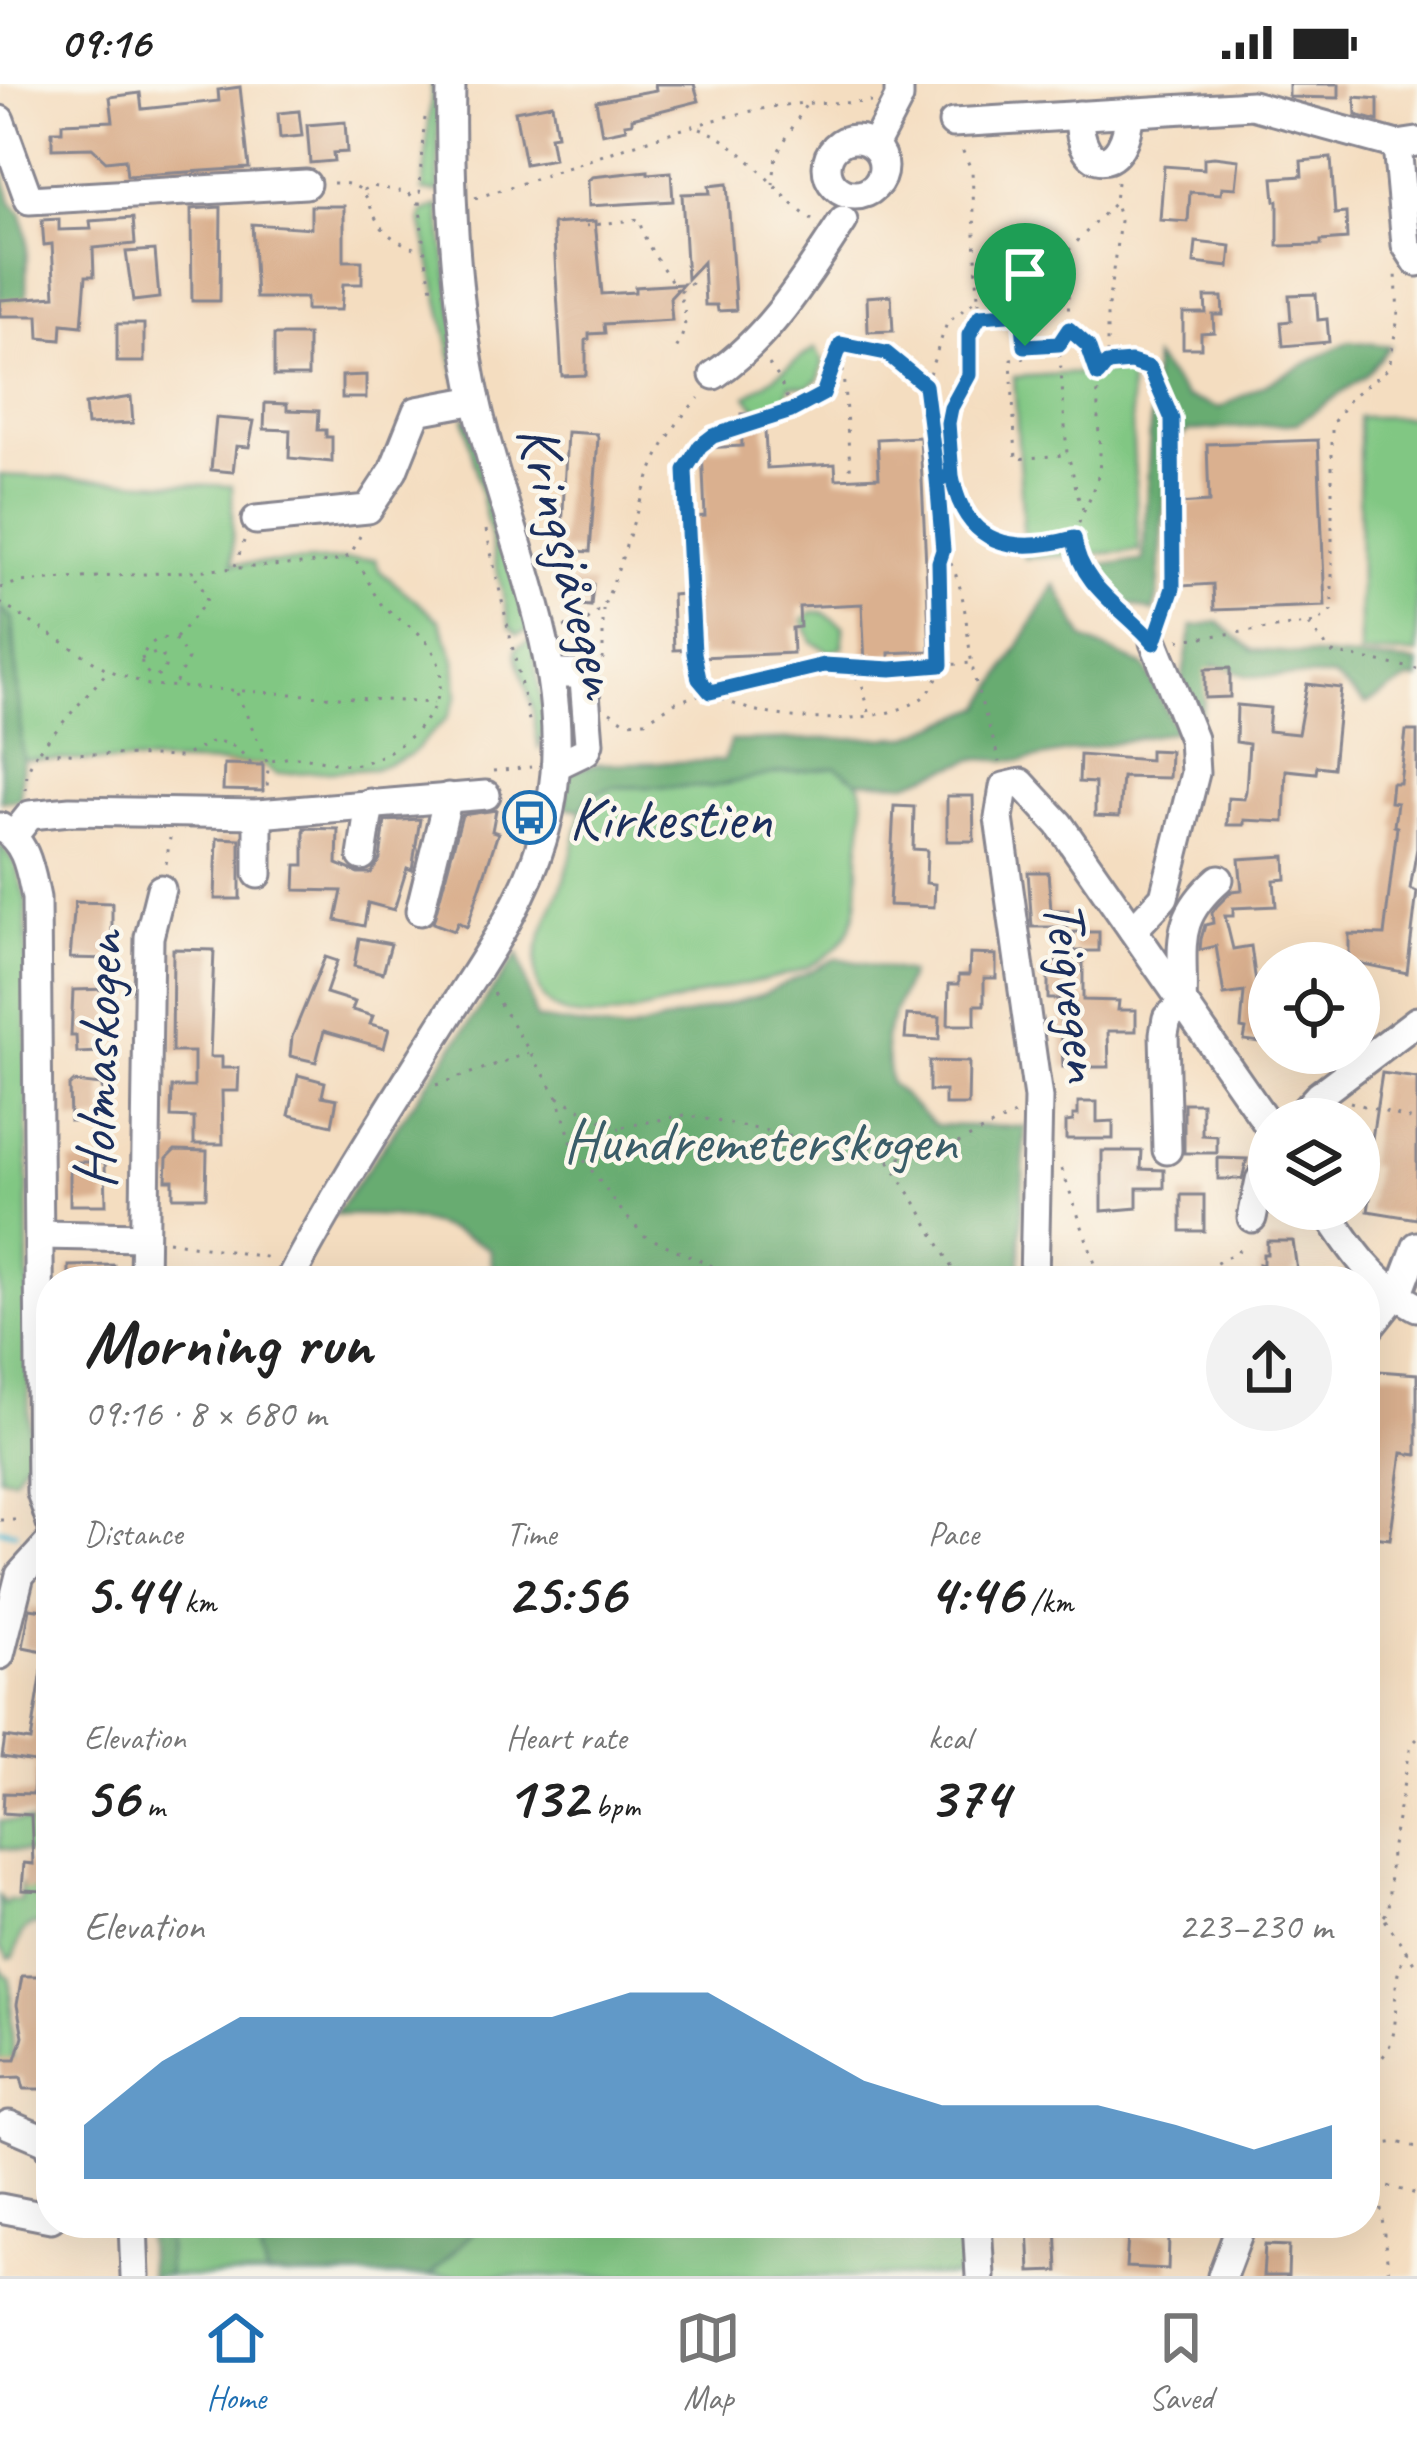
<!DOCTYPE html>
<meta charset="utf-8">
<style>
:root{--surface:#fff;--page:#f2f2f2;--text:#222;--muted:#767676;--line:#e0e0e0;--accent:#1f6fb2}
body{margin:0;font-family:Caveat,sans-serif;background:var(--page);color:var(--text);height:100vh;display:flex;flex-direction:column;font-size:45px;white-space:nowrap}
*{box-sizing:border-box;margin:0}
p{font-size:39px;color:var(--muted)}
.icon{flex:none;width:66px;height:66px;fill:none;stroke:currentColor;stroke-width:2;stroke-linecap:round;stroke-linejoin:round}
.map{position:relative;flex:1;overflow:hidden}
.side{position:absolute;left:36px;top:1182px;width:1344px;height:972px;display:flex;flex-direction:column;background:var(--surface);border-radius:48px;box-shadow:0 12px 48px #0002}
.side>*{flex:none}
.controls{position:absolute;left:1248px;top:858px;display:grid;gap:24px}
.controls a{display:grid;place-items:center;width:132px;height:132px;border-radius:50%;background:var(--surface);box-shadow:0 12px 48px #0002;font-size:60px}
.pin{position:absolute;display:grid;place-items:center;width:102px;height:102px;color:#fff;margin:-123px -51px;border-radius:50% 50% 50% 0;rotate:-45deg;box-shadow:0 0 12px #0007}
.pin .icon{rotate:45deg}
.round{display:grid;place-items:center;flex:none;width:126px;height:126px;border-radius:63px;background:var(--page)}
.head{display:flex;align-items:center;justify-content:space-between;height:204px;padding:0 48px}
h1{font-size:66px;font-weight:600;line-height:90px}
.figures{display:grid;grid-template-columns:repeat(3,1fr);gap:18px;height:204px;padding:12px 48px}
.figures div{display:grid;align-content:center}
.figures b{font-size:60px;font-weight:600}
.figures small{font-size:33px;font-weight:400}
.figures p{font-size:33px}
.chart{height:336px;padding:24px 48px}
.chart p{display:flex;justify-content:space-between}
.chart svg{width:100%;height:216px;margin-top:12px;fill:var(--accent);opacity:.7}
.status{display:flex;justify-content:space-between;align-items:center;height:84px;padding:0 60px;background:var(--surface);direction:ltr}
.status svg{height:33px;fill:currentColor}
.tab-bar{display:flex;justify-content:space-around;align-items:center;height:168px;border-top:3px solid var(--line);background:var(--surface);font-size:33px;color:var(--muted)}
.tab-bar a{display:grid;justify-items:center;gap:6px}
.tab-bar .on{color:var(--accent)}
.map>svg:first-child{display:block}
</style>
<div class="status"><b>09:16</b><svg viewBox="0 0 49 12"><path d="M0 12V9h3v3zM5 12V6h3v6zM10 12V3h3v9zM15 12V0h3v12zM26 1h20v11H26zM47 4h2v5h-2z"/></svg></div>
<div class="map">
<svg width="1417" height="2192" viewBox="0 0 1417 2192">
<rect width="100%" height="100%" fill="#fbf7ec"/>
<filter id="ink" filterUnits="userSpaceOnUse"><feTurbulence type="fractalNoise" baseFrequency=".00833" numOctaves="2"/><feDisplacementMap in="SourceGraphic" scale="24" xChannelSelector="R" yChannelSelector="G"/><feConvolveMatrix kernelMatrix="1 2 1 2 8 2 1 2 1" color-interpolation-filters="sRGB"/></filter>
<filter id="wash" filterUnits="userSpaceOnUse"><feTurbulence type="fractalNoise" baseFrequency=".004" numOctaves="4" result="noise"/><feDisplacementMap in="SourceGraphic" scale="48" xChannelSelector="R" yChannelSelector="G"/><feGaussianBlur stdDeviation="2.7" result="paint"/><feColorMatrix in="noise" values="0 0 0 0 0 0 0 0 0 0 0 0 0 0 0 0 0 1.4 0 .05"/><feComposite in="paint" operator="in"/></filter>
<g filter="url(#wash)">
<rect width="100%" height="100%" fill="#f4ddc0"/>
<g fill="#81c783" stroke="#4e7b70" stroke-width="3">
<path d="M432,0H437L439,108L423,107Z"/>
<path d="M439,122L461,288L458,301L421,136L423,128Z"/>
<path d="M815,264L823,277L819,295L808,303L790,301L786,320L775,328L757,325L747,312Z"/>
<path d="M1129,286L1139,467L1025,474L1014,293Z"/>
<path d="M464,333L469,336L529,547L517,550L510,543Z"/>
<path d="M1359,333H1417V570H1360Z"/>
<path d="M0,391L232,402L233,480L375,475L380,487L440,537L455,576L457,612L447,634L410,671L374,685L276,690L263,681L239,680L23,675L13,535L0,523Z"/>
<path d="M812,528H822L843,542V564L830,568L812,558L803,536Z"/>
<path d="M532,555L545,644L539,666L532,622L516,571V564Z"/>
<path d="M836,683L858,697C869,718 861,746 859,769C858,798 862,833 842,857C812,894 759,895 717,906C678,916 561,962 539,906C525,869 554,826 565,793C573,770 577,745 582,722L594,709L612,703H711L777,689Z"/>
<path d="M0,759L15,780L26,816L29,1371L14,1394L0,1393Z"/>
<path d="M0,1737L30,1738L44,1771L0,1764Z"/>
<path d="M21,1801L51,1812V1845C26,1832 18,1852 14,1873L9,1875L0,1864V1813L6,1821L8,1816L20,1817Z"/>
<path d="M0,1884L10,1895L13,1976H0Z"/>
<path d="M166,2139H244L256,2154L267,2192H168Z"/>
<path d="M482,2139H965L966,2192H430Z"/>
</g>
<g fill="#68ac71" stroke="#426e68" stroke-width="3">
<path d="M0,74L11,118L22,130L27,154L26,218L0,225Z"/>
<path d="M1350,257L1390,262L1366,291L1298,339L1188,347L1168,364L1158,511L1153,528L1116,515L1091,481L1143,477L1154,274L1186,313L1219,324Z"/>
<path d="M1055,500L1084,555L1145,583L1176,647L1021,677L974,675L907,699L858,697L836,683L777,689L711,703H612L589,712L581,726L565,723L568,688L596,680L723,677L731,657L908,653L983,623Z"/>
<path d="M0,523L12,535L23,675L20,716L1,717Z"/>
<path d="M1218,538L1252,566L1417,579V596L1410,595L1366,620L1334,593L1248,592L1214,580L1198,641L1182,596L1192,542Z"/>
<path d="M518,870L536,935L625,948L761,911L837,874L910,889L885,953L890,999L935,1041L1025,1043L1019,1197H494L490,1165C438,1135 395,1129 335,1131Z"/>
<path d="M146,2139H166L168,2192H149Z"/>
<path d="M244,2139H482L430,2192H267L256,2154Z"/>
</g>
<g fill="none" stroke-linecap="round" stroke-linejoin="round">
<path stroke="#54bad2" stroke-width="6" d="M0,1445L15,1448"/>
</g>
<g id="blocks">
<g fill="#dab08f">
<path d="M655,0H694L699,17L632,34V39L625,40L626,45L602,50L596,17L656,6Z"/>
<path d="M1289,0H1339V14L1289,13Z"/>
<path d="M240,3L249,84L127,92L125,75L106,77L92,64L52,65V47H62V39L113,37L110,13L140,9L142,25L219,17L218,6Z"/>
<path d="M1355,13L1378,15V37L1356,31Z"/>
<path d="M552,20L557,51L550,52L554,75L525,80L515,27Z"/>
<path d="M299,27L302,52L280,54L278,29Z"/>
<path d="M345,38L347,68L333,69L334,77L310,79L307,41Z"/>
<path d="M1214,73L1239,76L1236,104L1222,103L1221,110L1190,108L1188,138L1160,136L1164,82L1204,85V74Z"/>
<path d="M1331,74L1335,130L1346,129L1347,155L1321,157V161L1278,162V117H1275L1273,94L1302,92L1301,77Z"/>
<path d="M648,87V90L671,88L673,117L589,122L588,97L592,93Z"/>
<path d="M727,100L736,226L718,227L717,221H705L703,178L687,195L682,110L710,109L709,102Z"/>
<path d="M311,122H344V177H362V200H343L341,226H306V214H256L252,140L311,144Z"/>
<path d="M221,123L220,217H192L191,125Z"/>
<path d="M133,134L135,160L93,164L94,192H86L82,242L62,240L61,256L39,254L38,232H0V216L55,212L52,160L44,161L42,136L59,135V146L91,145L90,137Z"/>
<path d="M595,137L602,210L635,208V203L683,200L670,214L672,236L604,240L605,249L589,250V255L586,256V291L562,292L553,140Z"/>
<path d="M1196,158L1231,162L1229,183L1194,179Z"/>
<path d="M155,166L159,214L133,217L126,168Z"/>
<path d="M1316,210L1318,236L1327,235L1329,258L1283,262L1281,238L1291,237L1289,211Z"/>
<path d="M891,211L893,247L868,248L867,213Z"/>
<path d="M1205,213H1222L1223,231H1213L1214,248L1201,249V264H1183V229H1206Z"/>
<rect x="117" y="240" width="27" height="38"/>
<rect x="274" y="251" width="34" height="41"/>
<path d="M366,291V314H342V292Z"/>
<path d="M131,313L133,339L87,341L85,320Z"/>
<path d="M265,319L287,320V326L319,327L318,346H326V353H332V378L289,374L290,346L264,345Z"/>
<path d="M764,329L767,384L835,380L836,395L879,393L877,355L920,353L930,567L889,569V579L865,580L862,520L799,523L800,543L792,544L793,569L700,573V565L674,566L672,511L697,509L693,433L705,432L702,364L742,362L741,330Z"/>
<path d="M216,334L254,337L249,363L236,362L233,388L211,386Z"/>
<path d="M567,348L597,350L598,354L590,468L561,466Z"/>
<path d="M1318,356L1325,522L1214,526L1213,500L1182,502L1178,420L1209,418L1207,360Z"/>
<path d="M571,498L593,500L591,522L569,520Z"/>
<path d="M1230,584V613L1205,614V585Z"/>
<path d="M1307,600L1341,604L1333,684L1317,682L1316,689L1286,686L1284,738L1244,736V741H1227L1228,714L1244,715L1246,707L1249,660L1236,658L1237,621L1270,624L1268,647L1298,650Z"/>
<path d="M1406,647H1417V764L1410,805L1417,808L1407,889L1349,877V850L1384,851L1397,743L1394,742L1397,719L1390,718L1392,699H1400Z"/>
<path d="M1150,666L1170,667L1169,694L1122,693L1119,733L1095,732V699L1079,698L1080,671L1150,676Z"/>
<path d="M224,680L263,681V707L223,706Z"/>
<path d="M947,712H973L974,757H947Z"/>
<path d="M894,722L914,723L913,765L927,766L926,799L935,800L934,823L889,821Z"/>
<path d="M496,726L492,747L498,749L467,843L458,838L454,847L433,839L462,731Z"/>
<path d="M420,735L412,786L407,784L394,826L368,819L364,842L336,836L342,807L295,806L296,781H304V744L338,745L337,780L358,789H371L380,775L385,737Z"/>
<path d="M217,754L240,755V815H215Z"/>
<path d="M1285,772L1286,795L1274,796L1276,822L1233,824V832H1225L1233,865L1251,862L1260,929L1269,932V959L1244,956L1246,945L1241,944L1244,908L1224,911L1216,862L1200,866L1201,855L1205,841L1213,839L1212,829L1217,822L1232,807L1242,806L1239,775Z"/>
<path d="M1028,788H1048L1051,826H1068V843H1032Z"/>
<path d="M75,818L112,819V875L70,874Z"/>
<rect x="1074" y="848" width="25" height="19"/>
<path d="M359,854L391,860L383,889L354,882Z"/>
<path d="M173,865L214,866L210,973H222V984H239L238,1007H222L223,1060H194V1034L171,1033L172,1003H194V968H172Z"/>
<path d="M970,870L996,871V894H984V921H975V941H948L949,900H959V891H969Z"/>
<path d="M325,873L337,877L326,909L355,918L352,926L373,932L370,940L389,945L384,964L324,947L316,978L290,972L292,953Z"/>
<path d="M1048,878H1083V916L1119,917L1118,926H1136V947H1108L1109,983H1063L1060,915H1048Z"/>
<path d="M111,905L112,952H100V968L77,969L76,952H71L73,906Z"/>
<path d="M907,931L940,933L939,956L905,954Z"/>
<path d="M929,977L969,978L968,1021H945V1007H929Z"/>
<path d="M1382,989L1417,994V1135L1368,1127L1375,1082L1368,1081Z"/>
<path d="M298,991L325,998L322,1012L337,1015L332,1041L289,1031Z"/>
<path d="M73,998L102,1001L103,1036L70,1037L69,1002Z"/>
<path d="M1078,1018H1097V1038L1113,1037V1055H1066V1038L1073,1037V1031H1078Z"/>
<path d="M1184,1019H1202V1051L1217,1052V1069H1184Z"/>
<path d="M175,1066L207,1067L206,1113H173V1096H166L167,1074Z"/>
<path d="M1102,1067H1142L1141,1085L1164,1086V1104H1137V1124L1102,1127Z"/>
<path d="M1218,1074L1247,1075L1242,1095H1218Z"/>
<path d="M70,1078H105L106,1121H70Z"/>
<rect x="1181" y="1111" width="23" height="36"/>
<path d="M1267,1157H1293L1297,1187H1292V1197H1259V1180L1263,1181V1170H1267Z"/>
<path d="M114,1181V1197H69V1182Z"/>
<path d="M1378,1287L1417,1290V1371L1402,1369L1390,1455L1365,1452L1368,1365Z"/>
<path d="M30,1524L50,1527L43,1567L23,1563Z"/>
<path d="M42,1587L51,1588V1803H45V1807L22,1806L24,1779L33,1780L31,1731L3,1729L4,1709L33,1710L35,1678L2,1673L5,1653L31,1657Z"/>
<path d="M22,1892H47V1901H51L48,2005H24L21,1993L0,1994V1975H16L23,1952L17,1921Z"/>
<path d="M1028,2139H1056L1058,2187L1030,2188Z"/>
<path d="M1128,2152L1169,2154L1168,2185L1126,2183Z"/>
<path d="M1265,2161L1289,2162L1288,2192H1263Z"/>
</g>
</g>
</g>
<g filter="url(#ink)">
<use href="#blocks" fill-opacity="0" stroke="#88868f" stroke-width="3"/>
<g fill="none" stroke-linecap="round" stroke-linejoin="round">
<defs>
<g id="minor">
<path d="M1079,31C1079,93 1127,89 1129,28"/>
<path d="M0,36L29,116L306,100"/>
<path d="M953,39L1252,21L1397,61L1417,58"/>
<circle cx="855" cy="83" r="28"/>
<path d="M1397,61L1406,161L1417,178"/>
<path d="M874,62L899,14V0"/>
<path d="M714,291C771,252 805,194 843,137"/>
<path d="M256,436L368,425L393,387L417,327L476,316"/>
<path d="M551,590H576L584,596L589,659L586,667L557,681"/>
<path d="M258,730V790"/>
<path d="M0,743C27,758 30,786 36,814L41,1408L51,1439"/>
<path d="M14,751L30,731L70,727L258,730L486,711"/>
<path d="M362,772L370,719"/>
<path d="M420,827L448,713"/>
<path d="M1133,846L1164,813L1195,689L1193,655L1154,558"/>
<path d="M1297,1035L1318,1012L1417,937"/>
<path d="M1167,1066L1164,950L1167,934L1182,921C1185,862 1170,838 1219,795"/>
<path d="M1325,1125C1350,1164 1375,1201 1417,1223"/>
<path d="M1252,1134L1260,1096L1269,1083"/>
<path d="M41,1151L144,1153"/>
<path d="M144,1197L149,853L161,805"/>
<path d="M289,1197C337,1106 393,1020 448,932C483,876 523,821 542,757C589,606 508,462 476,316C454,212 449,106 451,0"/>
<path d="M1034,1197L1038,1014L999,734L1004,703L1021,699L1059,740L1269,1042"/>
<path d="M1365,1249L1401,1204L1417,1162"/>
<path d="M0,1571L20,1491L51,1457"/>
<path d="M9,2041L49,2058L51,2065"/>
<path d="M0,2124L51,2134"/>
<path d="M133,2139L135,2192"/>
<path d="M977,2139L980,2192"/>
<path d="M1222,2192L1242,2139"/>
</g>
</defs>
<use href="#minor" stroke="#88868f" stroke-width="33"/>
<g stroke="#88868f" stroke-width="3" stroke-dasharray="3 9" stroke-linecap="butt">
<path d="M425,34C418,98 417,144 433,208"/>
<path d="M700,44C748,62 772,107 812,136"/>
<path d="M1117,98L1115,118L1067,168L1069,245C1103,262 1097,303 1098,336C1099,354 1102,373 1098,392C1093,419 1069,441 1076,470C1083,501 1115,519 1137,539"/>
<path d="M333,99C377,98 362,125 386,148C396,158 410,161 421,168"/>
<path d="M773,101L776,71L807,19"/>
<path d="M363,106L372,102L409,109L417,119H426"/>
<path d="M475,114C576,84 674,40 778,22C809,17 840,20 871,18"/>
<path d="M586,142L639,135C651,191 710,212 673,270"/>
<path d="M680,208L695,196"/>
<path d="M982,231L1022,229L1025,263L1055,261"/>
<path d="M1067,248L1059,260L1067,370C1075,389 1074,407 1083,425"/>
<path d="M841,260L823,310L792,327L713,353L700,362L685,385L694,569C696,581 697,594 706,603C742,642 901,648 931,605C954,572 940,516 939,478L943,467"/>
<path d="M843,260L887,269L925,301L943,467C968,501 965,546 973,586C979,617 992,647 999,678"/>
<path d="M841,262L851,394"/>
<path d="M1025,263L1026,274L1011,275L1016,375L1065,371"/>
<path d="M769,280L779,294L791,325"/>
<path d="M1107,280L1131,279L1150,284L1165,311L1175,352L1173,504L1164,535"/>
<path d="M1098,291L1107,280V229L1120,137L1115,120"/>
<path d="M925,301L947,239L978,214L972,87L961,63"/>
<path d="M952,392C950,371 944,344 952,323C956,311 967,301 969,288C971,266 964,250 980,231L979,217"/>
<path d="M937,395L952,392C965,460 1011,471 1072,454"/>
<path d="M486,446L530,641"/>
<path d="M235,482L244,457"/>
<path d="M0,504L19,498L333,478L350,472L361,450"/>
<path d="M0,519L108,586L149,601L434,619"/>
<path d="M603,525V582"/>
<path d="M1309,541L1332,569L1417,585"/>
<path d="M564,543L588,536L603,523C636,453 641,370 699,314"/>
<path d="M176,554L206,518L207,512L192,488"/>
<path d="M1179,556L1316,539L1332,527V340L1351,313L1389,284L1398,233L1396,189"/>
<path d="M141,575L158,568L167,577L163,589L156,593C132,585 142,563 160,554L175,555L188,575L174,602"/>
<path d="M846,581L891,585L972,579"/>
<path d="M237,609L268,680L267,708"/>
<path d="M610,628L626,638L645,637L676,618L741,598L845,580L862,600L869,628"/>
<path d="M39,666L107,588"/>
<path d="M493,687L531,683"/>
<path d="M26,706L27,688L37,668L182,673L215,656L236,663L251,679C268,680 281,673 297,673C317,673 344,685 362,679C411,665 465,611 429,561C418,544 400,538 386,525C369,510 368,484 350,472"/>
<path d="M166,780L170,754"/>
<path d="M493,909L558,1013L572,1060L624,1130L645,1152L746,1197"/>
<path d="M436,1001L529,969"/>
<path d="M558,1013L595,1034L622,1043L685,1031L793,1052L867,1059L888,1077L920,1125L959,1197"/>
<path d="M1350,1018L1417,1037"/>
<path d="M573,1060L620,1044"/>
<path d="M888,1077L954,1061L1014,1031"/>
<path d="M1062,1085L1101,1197"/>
<path d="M168,1157L271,1174"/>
<path d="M1185,1197L1245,1163"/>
<path d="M0,1436H23"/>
<path d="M1365,1806L1417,1883"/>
<path d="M1384,1832L1388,1827L1391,1767L1411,1661L1417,1655"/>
<path d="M1365,1989C1417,1954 1380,1910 1407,1867"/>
<path d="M1365,2063L1396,2058L1417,2063"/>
<path d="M1365,2096L1417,2110"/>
<path d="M1378,2101L1389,2192"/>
</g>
<use href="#minor" stroke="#fff" stroke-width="27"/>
</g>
</g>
<g fill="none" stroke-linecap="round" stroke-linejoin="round" filter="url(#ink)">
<defs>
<path id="route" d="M1025,262L1022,229L980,232L969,251V291L951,324L948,339L952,392L937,395L943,466L939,478L941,581L891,585L824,581L710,608L699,595L694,569L685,386L700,362L713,352L791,327L823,310L841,260L886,269L925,301L937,395L952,392C965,461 1012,471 1074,454C1080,503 1124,524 1154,559L1173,504L1172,335L1150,284L1131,278L1107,280L1098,291L1088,262L1069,245L1059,260L1025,262"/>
</defs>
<use href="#route" stroke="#fff" stroke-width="24"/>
<use href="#route" stroke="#1f6fb2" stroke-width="15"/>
</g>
<defs>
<symbol id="bus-ring" viewBox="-11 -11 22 22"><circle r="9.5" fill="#fbf7ec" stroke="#1f6fb2" stroke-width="1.5"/><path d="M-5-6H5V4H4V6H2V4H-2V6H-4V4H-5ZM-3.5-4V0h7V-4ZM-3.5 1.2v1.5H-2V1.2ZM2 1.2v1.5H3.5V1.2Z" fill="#1f6fb2"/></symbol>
</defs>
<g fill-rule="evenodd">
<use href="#bus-ring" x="500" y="704" width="59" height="59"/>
</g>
<g text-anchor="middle" stroke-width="9" stroke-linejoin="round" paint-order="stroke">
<g font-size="60" fill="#1b2f5e" stroke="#fbf7ec">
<text transform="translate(571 476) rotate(76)" y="21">Kringsjåvegen</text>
<text transform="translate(1076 906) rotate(83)" y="21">Teigvegen</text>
<text transform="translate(97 976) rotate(-88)" y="21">Holmaskogen</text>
</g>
<g font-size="60" fill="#1b2f5e" stroke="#fbf7ec" text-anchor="start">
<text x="569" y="754">Kirkestien</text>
</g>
<g font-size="60" fill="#3a5d69" stroke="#fbf7ec">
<text x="760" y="1077">Hundremeterskogen</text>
</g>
</g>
</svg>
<div class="controls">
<a><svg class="icon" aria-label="locate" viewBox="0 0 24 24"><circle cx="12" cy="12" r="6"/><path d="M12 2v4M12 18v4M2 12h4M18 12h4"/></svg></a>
<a><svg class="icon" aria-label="layers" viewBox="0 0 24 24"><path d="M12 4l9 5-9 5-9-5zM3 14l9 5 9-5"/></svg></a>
</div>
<div class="pin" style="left:1025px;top:262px;background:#1e9e55"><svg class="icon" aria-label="arrive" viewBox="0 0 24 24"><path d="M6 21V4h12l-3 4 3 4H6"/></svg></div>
<section class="side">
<div class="head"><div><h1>Morning run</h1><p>09:16 · 8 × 680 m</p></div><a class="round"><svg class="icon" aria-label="share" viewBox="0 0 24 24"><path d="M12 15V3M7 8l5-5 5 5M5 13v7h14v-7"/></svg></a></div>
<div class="figures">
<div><p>Distance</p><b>5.44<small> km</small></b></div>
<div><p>Time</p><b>25:56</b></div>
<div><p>Pace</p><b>4:46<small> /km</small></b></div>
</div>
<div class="figures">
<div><p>Elevation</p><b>56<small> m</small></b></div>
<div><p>Heart rate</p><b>132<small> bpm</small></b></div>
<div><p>kcal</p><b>374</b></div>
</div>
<div class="chart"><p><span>Elevation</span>223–230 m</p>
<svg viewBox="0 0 160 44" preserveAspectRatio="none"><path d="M0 44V33L10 20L20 11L30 11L40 11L50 11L60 11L70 6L80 6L90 15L100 24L110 29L120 29L130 29L140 33L150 38L160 33V44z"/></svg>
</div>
</section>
</div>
<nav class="tab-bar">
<a class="on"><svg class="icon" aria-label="home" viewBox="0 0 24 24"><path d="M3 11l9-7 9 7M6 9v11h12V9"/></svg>Home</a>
<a><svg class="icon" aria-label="map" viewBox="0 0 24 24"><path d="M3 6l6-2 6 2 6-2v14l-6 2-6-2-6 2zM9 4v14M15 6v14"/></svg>Map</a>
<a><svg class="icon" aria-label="saved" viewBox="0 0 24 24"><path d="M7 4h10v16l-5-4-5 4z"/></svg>Saved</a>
</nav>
